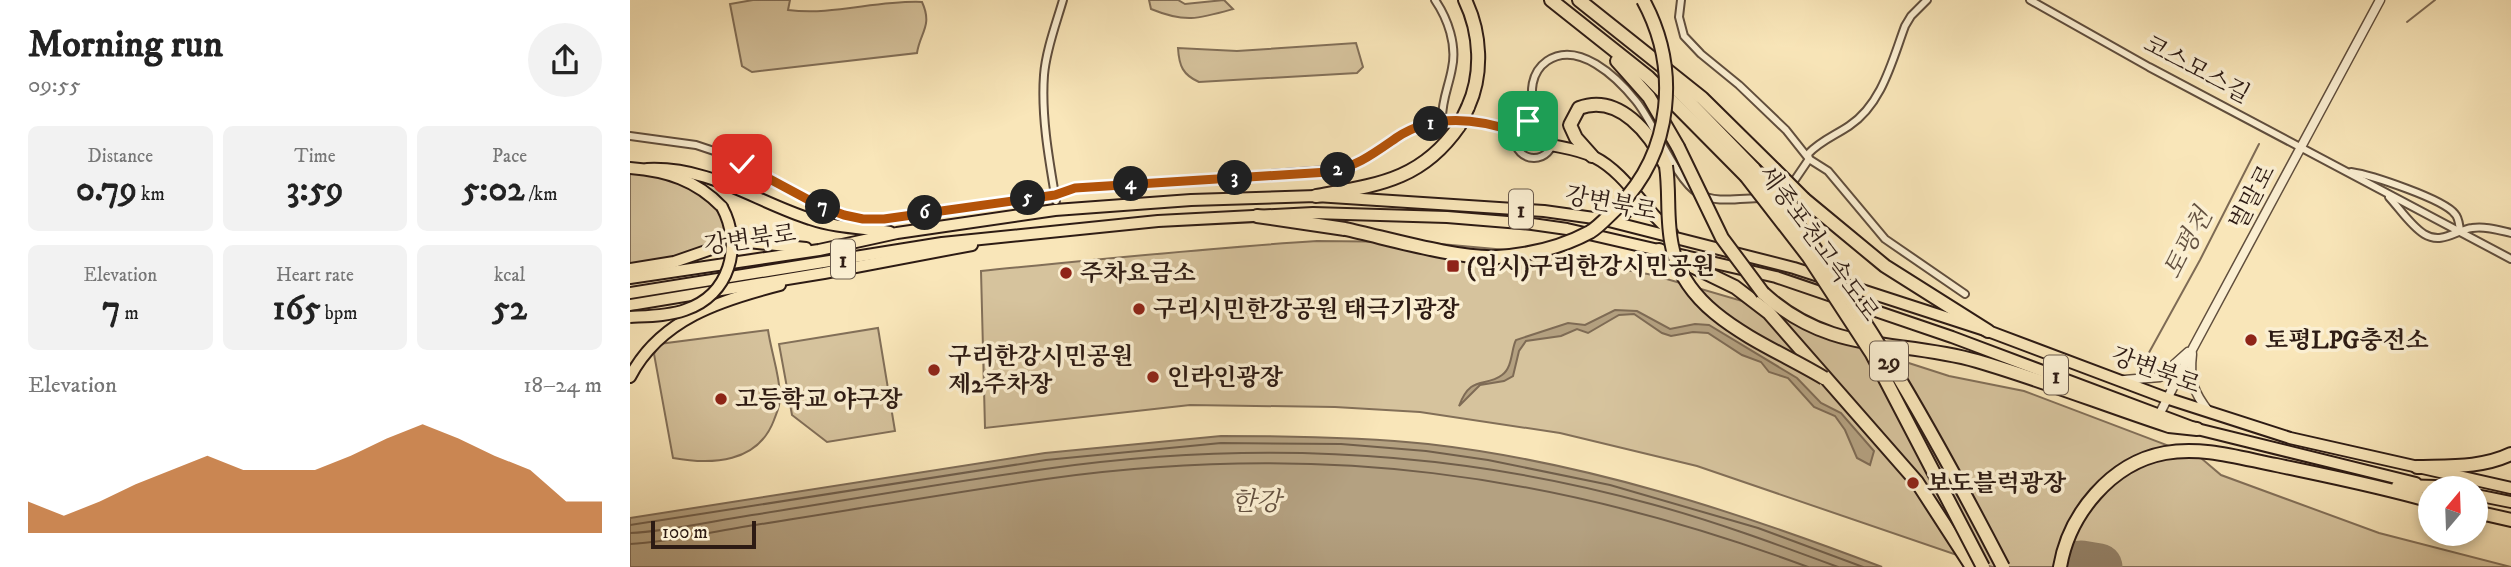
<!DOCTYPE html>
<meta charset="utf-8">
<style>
:root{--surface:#fff;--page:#f2f2f2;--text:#222;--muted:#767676;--accent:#b45309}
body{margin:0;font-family:"IM FELL DW Pica","Noto Serif KR",serif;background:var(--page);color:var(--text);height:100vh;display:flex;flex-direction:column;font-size:26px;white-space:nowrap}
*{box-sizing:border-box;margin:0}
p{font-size:23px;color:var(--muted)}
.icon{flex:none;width:38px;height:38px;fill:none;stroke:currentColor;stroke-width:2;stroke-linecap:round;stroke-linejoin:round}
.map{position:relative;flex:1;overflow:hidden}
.details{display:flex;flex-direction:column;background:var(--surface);width:630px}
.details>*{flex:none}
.needle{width:46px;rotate:19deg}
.tools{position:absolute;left:1788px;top:476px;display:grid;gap:14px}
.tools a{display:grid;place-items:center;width:70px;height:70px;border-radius:50%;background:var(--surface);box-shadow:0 4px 10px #0003;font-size:35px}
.scale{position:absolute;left:21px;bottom:18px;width:105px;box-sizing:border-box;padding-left:7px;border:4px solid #2d1b14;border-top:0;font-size:19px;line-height:24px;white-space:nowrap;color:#2d1b14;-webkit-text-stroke:5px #fbefd2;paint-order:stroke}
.pin{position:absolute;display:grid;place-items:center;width:60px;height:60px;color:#fff;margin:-30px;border-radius:14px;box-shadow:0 4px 10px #0006}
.km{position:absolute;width:35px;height:35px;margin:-18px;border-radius:50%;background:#222;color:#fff;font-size:19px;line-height:35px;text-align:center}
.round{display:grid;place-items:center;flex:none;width:74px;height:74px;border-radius:37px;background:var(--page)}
.overview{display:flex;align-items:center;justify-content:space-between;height:119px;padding:0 28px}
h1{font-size:38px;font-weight:700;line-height:52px}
.figures{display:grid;grid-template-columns:repeat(3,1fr);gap:10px;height:119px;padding:7px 28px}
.figures div{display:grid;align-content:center;border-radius:10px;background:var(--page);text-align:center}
.figures b{font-size:35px;font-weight:700}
.figures small{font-size:19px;font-weight:400}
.figures p{font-size:19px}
.chart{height:196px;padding:14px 28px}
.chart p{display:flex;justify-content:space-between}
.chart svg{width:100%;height:126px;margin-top:7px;fill:var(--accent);opacity:.7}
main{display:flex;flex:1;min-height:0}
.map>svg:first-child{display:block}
</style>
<main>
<section class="details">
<div class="overview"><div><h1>Morning run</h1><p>09:55</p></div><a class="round"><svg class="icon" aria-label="share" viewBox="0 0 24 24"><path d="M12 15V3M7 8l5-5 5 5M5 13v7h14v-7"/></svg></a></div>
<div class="figures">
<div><p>Distance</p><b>0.79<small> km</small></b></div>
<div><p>Time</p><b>3:59</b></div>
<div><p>Pace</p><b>5:02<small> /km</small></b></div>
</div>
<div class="figures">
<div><p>Elevation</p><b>7<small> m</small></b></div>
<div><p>Heart rate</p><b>165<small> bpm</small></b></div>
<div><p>kcal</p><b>52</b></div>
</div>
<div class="chart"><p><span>Elevation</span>18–24 m</p>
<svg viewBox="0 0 160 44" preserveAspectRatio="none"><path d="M0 44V33L10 38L20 33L30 27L40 22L50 17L60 22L70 22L80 22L90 17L100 11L110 6L120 11L130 17L140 22L150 33L160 33V44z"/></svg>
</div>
</section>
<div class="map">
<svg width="1881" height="567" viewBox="0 0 1881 567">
<rect width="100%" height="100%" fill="#f9e6b9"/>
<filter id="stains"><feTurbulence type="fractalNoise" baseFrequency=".00286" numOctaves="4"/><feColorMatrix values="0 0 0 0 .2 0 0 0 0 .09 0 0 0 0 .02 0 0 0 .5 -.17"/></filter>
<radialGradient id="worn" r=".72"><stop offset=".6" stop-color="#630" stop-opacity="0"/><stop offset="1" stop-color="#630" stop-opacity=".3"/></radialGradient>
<g fill="#d6c39d" stroke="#826f58" stroke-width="2">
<path d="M123,0H160L158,10C203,16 247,0 292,2C303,26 290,32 287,53L122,72L112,66L100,4Z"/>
<path d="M519,0H548L555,4L594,0L603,9C568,19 555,23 521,9Z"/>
<path d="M726,43L733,67L727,73L569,82C553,75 549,66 548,48L607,51Z"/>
<circle cx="903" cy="138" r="12"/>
<path d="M0,171L58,181L91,213L97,240L62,253L0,267Z"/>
<path d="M687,241L788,242L898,252L1023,275L1150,312L1195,336L1319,376L1394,391L1571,458L1591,475L1749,533L1881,567H1362L1067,466L930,433L790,412L705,407L560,405L355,428L351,271C463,260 575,248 687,241Z"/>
<path d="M248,328L265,431L197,442L162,415L149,344Z"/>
<path d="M138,330C141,351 149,373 150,394C151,404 147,412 144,420C128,463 82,465 43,458L24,354L29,344Z"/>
</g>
<g fill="#b4a181" stroke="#7e6b55" stroke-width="2">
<path d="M985,310L1007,311L1040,329L1065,324L1079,325L1167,378L1191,403L1211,413L1244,451L1240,465L1227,458L1215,430L1205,416L1184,407L1158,378L1139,372L1131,362L1112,355L1078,333L1063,332L1041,336L1032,333L1004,314L989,315L958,333L947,329L931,336L896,341L889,351L883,376L874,381L850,385L829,406C841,374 855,388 872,375C883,367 881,349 886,340L938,323L955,325Z"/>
<path d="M591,436C660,436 729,437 798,444C955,462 1105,511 1252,567H0V518L415,453Z"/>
</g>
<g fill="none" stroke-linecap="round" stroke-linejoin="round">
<g stroke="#705e4a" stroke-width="2">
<path d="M0,525L416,460L591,443L711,444L796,451L858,460L980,485L1128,528L1233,567"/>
<path d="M0,533C40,531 82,521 122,515C220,500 317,482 415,469C619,440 822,449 1021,504C1084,521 1146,544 1208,567"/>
<path d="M0,544C41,542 84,531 125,525C222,510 319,493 416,479C686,441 923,472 1178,567"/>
</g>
<g stroke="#7e6b55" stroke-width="2">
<path d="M1777,22L1805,0"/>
<path d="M1516,358L1570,260L1629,144"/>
</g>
<path stroke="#938066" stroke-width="47" d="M1451,564L1469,567"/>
<defs>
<g id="minor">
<path d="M805,0C818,19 827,45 822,68C819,86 811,102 812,121"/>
<path d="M1051,0L1049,17L1054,36L1071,54L1109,85L1156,130L1179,159L1198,171L1255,239L1335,294"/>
<path d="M1400,0L1519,67L1881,259"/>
<path d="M903,120C902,98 897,75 917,61C948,40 987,77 1006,101C1024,123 1046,180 1068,193C1084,204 1112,198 1131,198"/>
<circle cx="904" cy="139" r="19"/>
<path d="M0,136L66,145L90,153L190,206L214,215L233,219H254L425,195L445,188L712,169C735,162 749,148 769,137C807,114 846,118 886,132"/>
<path d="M1721,172C1741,175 1814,199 1825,214C1829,218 1829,225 1830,230"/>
<path d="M1144,194L1162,184L1179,159L1178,154C1190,141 1204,136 1219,126C1252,104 1262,61 1275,26L1281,16L1297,0"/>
<path d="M1759,197C1770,209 1781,226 1794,234C1812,245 1826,230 1842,228C1855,226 1868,230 1881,233"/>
<path d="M426,201C419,160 411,116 414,75C416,50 426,24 433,0"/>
</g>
<g id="tertiary">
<path d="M1562,354C1559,379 1563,392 1579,412"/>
<path d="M1494,380L1530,377L1558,352"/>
<path d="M1530,413L1563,348L1750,0"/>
</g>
<g id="trunk">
<path d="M921,145C935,148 951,150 964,157C996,173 1014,210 1042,233"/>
<path d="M0,168C37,171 66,180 92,207"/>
<path d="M17,169C79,166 124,201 180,219C206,228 234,228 260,232"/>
<path d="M978,219C997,218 1004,208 1002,190"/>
<path d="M0,269L44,262L96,244L118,242L176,248"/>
<path d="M0,278L189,250L267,233L425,210L561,200L686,196L914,211L971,219L1164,268L1358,331L1536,398L1660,438L1881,488"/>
<path d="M0,293L312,243L528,221L683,213L817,217L902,224L937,229L1146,277L1322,337L1567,429L1786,483"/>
<path d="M0,305L194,273L342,245"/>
<path d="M0,377C30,319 91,300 150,285"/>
<path d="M1846,495L1881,502"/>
</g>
<g id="motorway">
<path d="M835,0C851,33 853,74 838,107"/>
<path d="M921,0L1018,77L1116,176"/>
<path d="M949,0L1072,98L1144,169"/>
<path d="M987,61L1019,97L1048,147"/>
<path d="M1037,79L1124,169"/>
<path d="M962,156L946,138L940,125L949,108C989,93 1021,134 1036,166"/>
<path d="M686,196C746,185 791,181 829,126"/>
<path d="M1174,199L1255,266L1358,331"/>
<path d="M627,216L715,229"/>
<path d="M1029,250L1105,287L1139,313L1287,482L1342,567"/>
<path d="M1133,293C1202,356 1267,338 1347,361C1412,380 1475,405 1539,426L1567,429"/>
<path d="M1787,467C1819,466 1852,468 1881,454"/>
<path d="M1768,486L1806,487"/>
<path d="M1846,512L1881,520"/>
<path d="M1430,567C1439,514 1481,463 1535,453C1572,446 1610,458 1646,465C1698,476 1749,486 1801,501"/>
</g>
</defs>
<use href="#minor" stroke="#604e3d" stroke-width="10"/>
<use href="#tertiary" stroke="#604e3d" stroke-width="11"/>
<use href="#trunk" stroke="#2d1b14" stroke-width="14"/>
<use href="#motorway" stroke="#2d1b14" stroke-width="16"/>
<use href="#minor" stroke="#fbefd2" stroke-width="6"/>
<use href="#tertiary" stroke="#fbefd2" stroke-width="8"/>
<use href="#trunk" stroke="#f9e6b9" stroke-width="10"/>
<use href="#motorway" stroke="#f9e6b9" stroke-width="12"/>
<defs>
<path id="trunk-bridge" d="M0,317C18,316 38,316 55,310C100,295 113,246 92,207"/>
<g id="motorway-bridge">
<path d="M829,126L838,107"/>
<path d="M1048,147L1092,238L1133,293"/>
<path d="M1036,166C1040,192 1036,219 1042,246C1056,317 1138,344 1194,378"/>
<path d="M1124,169C1224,290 1301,428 1373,567"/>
<path d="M1144,169L1174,199"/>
<path d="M1116,176L1178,256L1242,354L1353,567"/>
<path d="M715,229C757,238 827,259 867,257C899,255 932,247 960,232C970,226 979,215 988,207C1043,151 1050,68 1013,0"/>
</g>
</defs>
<use href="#trunk-bridge" stroke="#2d1b14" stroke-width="14" stroke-linecap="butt"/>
<use href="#motorway-bridge" stroke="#2d1b14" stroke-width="16" stroke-linecap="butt"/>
<use href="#trunk-bridge" stroke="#f9e6b9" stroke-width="10"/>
<use href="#motorway-bridge" stroke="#f9e6b9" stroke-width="12"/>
</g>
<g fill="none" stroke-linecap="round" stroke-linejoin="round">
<defs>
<path id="route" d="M112,164L190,206L214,215L233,219H254L425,195L445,188L698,172C726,167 743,154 766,138C803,113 846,118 886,132L898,121"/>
</defs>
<use href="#route" stroke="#fff" stroke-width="14"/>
<use href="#route" stroke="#b45309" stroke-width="9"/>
</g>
<g fill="#8f2418" stroke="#fbefd2" stroke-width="2.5">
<rect x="816" y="259" width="14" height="14" rx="3.5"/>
<circle cx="436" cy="273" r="7"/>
<circle cx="509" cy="309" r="7"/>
<circle cx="1621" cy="340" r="7"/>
<circle cx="304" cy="370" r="7"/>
<circle cx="523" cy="377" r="7"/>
<circle cx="91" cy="399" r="7"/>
<circle cx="1283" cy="483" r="7"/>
</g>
<g text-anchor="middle" stroke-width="7" stroke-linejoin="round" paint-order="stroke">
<g fill="#fbefd2" stroke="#6b5b4d" stroke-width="2">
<rect x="879" y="189.5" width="24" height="39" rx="5"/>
<rect x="201" y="239.5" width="24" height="39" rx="5"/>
<rect x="1240" y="341.5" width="38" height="39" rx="5"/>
<rect x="1414" y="355.5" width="24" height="39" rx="5"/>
</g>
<g font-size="23" font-weight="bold" fill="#2d1b14">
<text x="891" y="217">1</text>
<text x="213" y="267">1</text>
<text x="1259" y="369">29</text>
<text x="1426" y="383">1</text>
</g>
<g font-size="24" fill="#2d1b14" stroke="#fbefd2">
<text transform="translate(1567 69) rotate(28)" y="8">코스모스길</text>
<text transform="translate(1622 197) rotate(-62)" y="8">벌말로</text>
<text transform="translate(981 203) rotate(11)" y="8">강변북로</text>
<text transform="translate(120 239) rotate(-8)" y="8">강변북로</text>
<text transform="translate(1189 243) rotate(54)" y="8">세종포천고속도로</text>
<text transform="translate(1526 370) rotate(20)" y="8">강변북로</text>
</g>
<g font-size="24" font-weight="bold" fill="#2d1b14" stroke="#fbefd2" text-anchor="start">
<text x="837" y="274">(임시)구리한강시민공원</text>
<text x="450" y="281">주차요금소</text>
<text x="523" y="317">구리시민한강공원 태극기광장</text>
<text x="1635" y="348">토평LPG충전소</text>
<text x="318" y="364">구리한강시민공원<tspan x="318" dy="28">제2주차장</tspan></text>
<text x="537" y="385">인라인광장</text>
<text x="105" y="407">고등학교 야구장</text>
<text x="1297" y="491">보도블럭광장</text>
</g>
<g font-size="26" font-style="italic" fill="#635140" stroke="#fbefd2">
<text transform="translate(1557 243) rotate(-62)" y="9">토평천</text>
<text x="626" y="510">한강</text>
</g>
</g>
<rect width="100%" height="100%" filter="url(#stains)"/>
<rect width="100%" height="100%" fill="url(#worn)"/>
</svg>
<div class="tools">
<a><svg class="needle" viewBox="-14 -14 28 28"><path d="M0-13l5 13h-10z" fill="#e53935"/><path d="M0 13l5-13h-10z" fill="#767676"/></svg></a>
</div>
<div class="scale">100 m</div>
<div class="pin" style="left:898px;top:121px;background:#1e9e55"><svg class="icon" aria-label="arrive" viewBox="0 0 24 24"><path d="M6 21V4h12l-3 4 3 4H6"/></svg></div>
<div class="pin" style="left:112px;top:164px;background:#d93025"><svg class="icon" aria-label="check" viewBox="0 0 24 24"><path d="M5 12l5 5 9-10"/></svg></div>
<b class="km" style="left:801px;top:124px">1</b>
<b class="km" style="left:708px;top:170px">2</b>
<b class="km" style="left:605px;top:178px">3</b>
<b class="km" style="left:501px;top:184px">4</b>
<b class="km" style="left:398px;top:198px">5</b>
<b class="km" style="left:295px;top:213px">6</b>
<b class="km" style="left:193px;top:207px">7</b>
</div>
</main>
